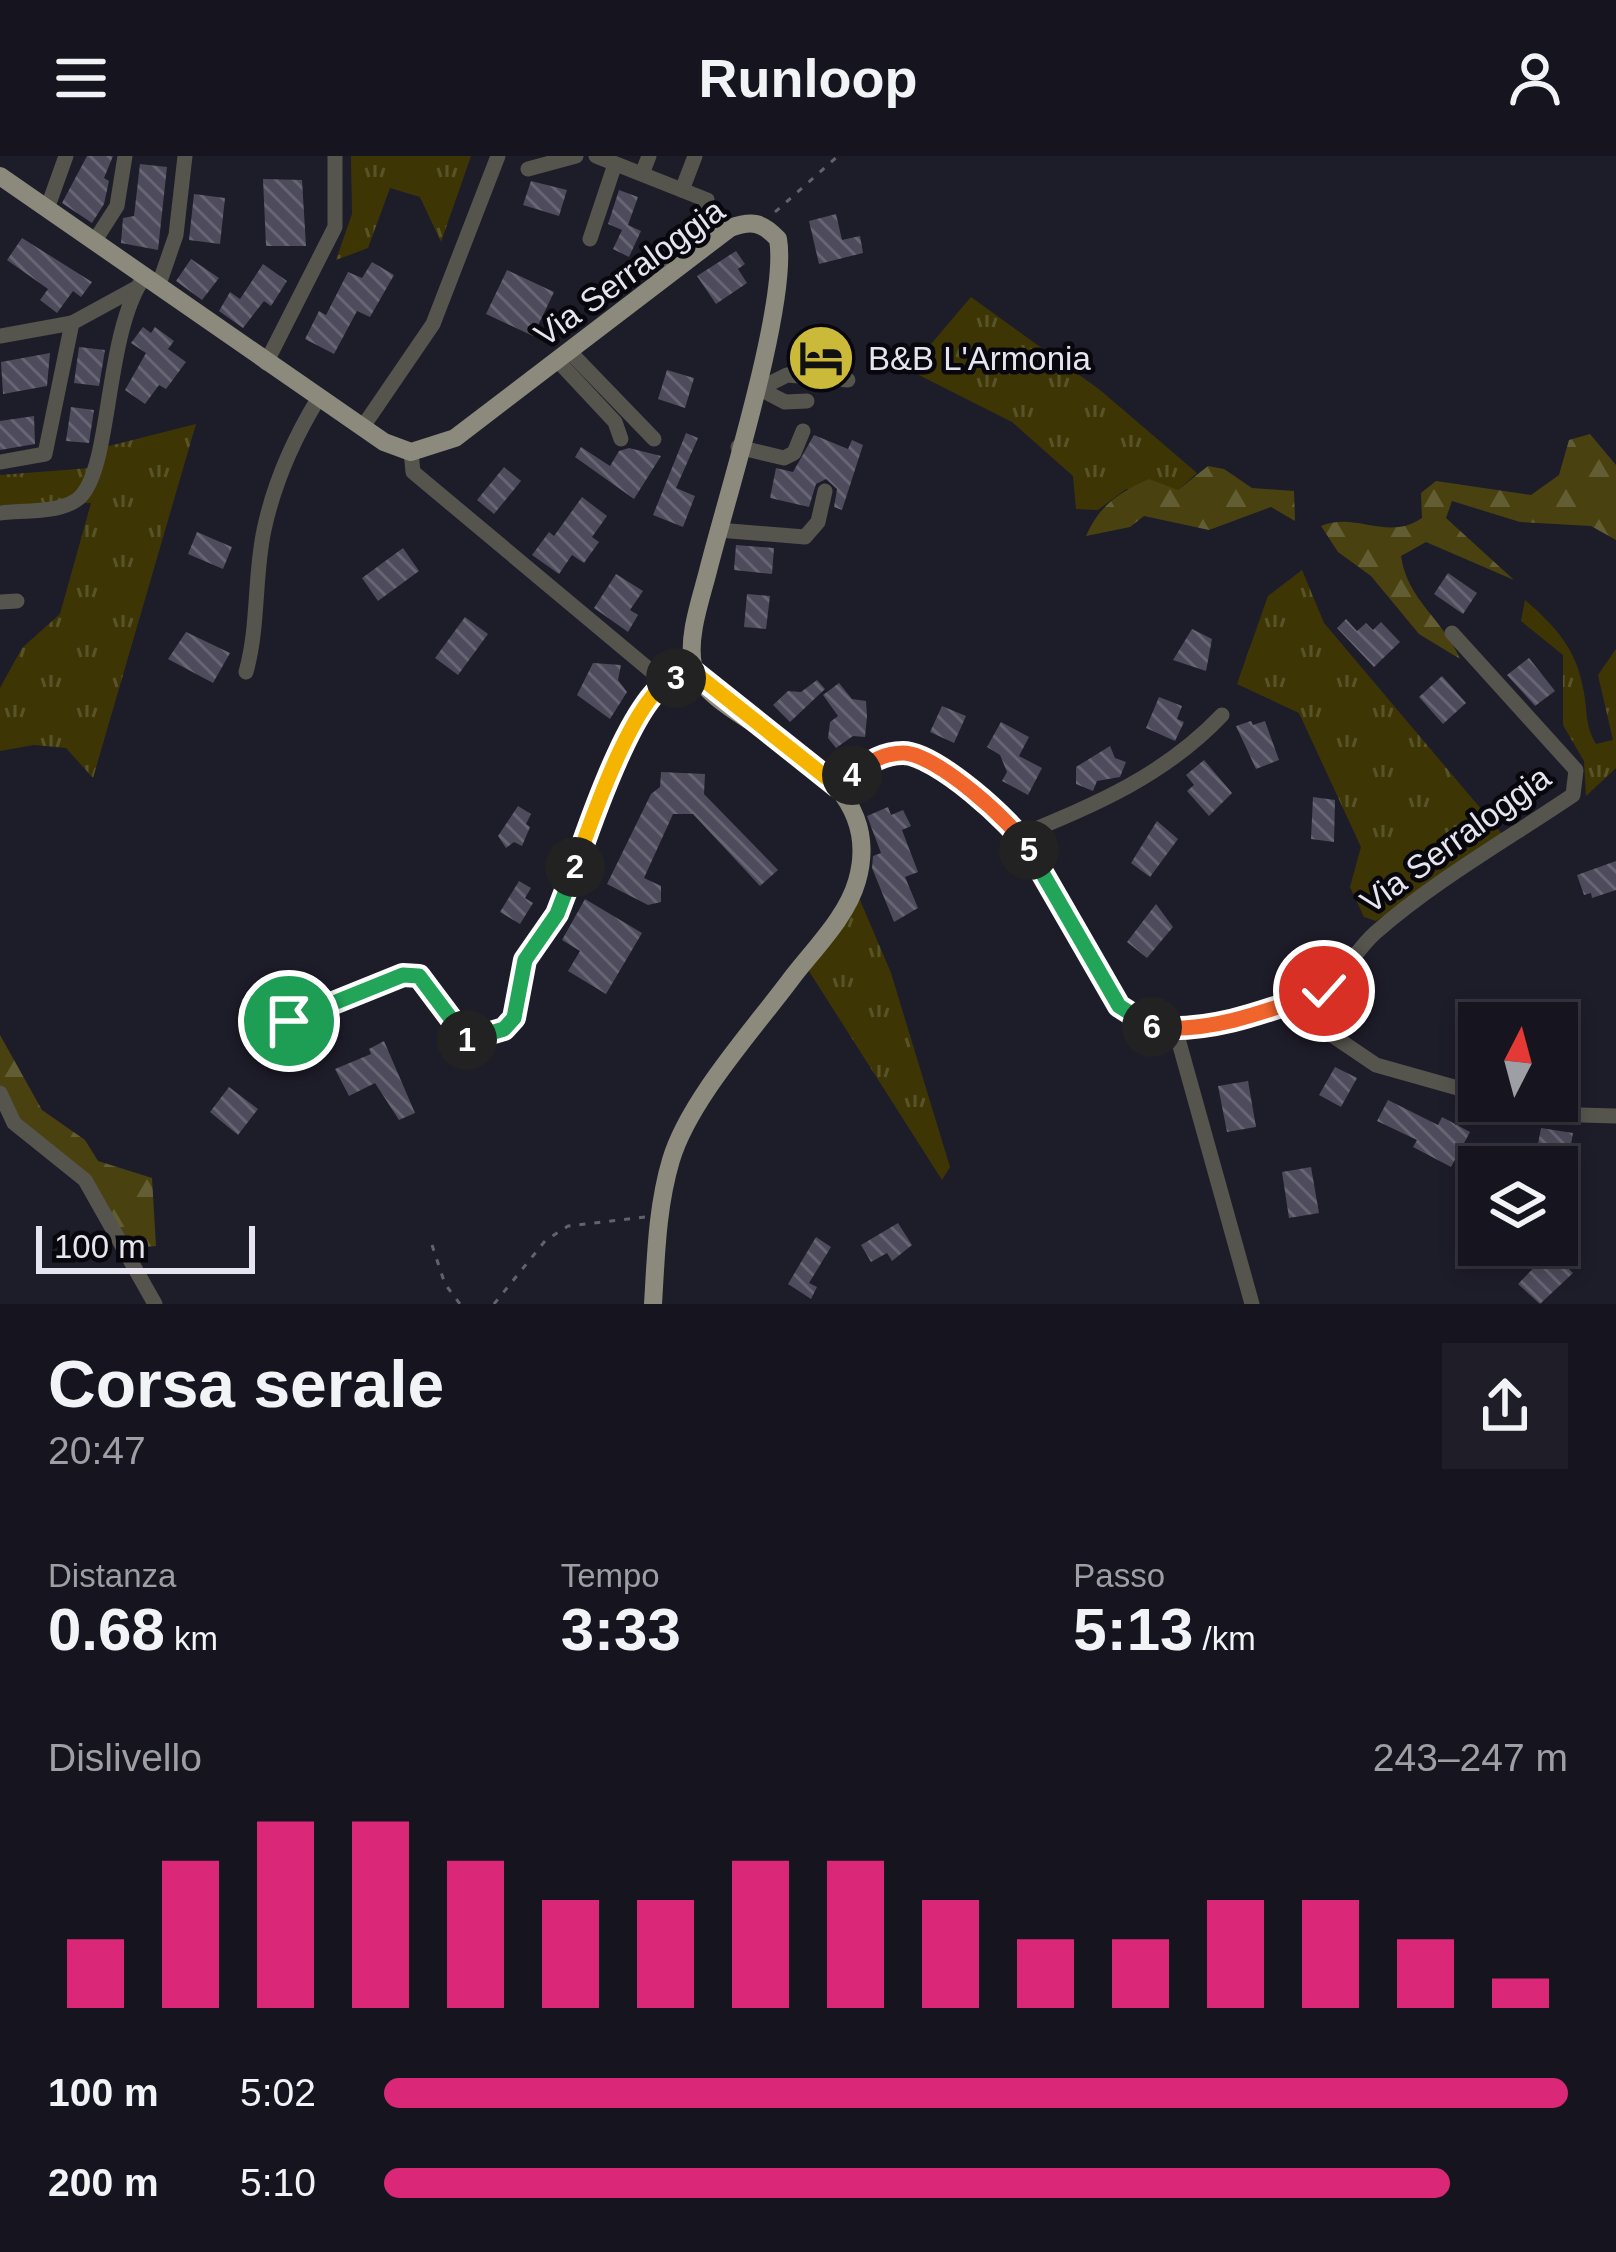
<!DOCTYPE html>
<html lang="it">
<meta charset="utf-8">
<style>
:root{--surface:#16151f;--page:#1f1e28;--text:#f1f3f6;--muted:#9e9fa4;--line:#35343d;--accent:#db2777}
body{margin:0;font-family:Arial,sans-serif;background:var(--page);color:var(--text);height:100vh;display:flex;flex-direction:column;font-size:45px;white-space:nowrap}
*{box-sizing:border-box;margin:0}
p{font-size:39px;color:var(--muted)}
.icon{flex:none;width:66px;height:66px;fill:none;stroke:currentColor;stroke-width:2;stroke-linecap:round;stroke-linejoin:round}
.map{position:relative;height:1148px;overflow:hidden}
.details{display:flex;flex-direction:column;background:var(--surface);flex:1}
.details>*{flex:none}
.needle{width:78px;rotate:6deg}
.buttons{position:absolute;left:1458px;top:846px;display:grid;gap:24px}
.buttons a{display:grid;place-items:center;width:120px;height:120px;border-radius:0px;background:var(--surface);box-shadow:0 6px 18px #0003,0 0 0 3px var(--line);font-size:60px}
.scale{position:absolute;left:36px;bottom:30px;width:219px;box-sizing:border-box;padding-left:12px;border:6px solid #e6e5ef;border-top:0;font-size:33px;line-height:42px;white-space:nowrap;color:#e6e5ef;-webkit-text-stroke:9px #08070d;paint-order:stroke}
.pin{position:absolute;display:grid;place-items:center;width:102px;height:102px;color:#fff;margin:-51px;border:6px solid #fff;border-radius:50%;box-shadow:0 3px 12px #0007}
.km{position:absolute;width:60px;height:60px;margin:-30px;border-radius:50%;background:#222;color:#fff;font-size:33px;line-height:60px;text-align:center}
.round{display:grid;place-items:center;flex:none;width:126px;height:126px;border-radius:0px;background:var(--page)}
.summary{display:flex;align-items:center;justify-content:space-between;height:204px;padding:0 48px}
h1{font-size:66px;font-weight:700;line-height:90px}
.metrics{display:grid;grid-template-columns:repeat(3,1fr);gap:18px;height:204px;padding:12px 48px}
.metrics div{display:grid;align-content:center}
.metrics b{font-size:60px;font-weight:700}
.metrics small{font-size:33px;font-weight:400}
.metrics p{font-size:33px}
.chart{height:336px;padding:24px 48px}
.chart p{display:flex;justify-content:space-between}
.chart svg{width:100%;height:216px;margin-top:12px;stroke:var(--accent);stroke-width:6}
ul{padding:0 48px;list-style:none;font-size:39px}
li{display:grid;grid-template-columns:192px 144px 1fr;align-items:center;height:90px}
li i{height:30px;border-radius:15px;background:var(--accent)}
header{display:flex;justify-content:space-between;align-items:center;height:156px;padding:0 48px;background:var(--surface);font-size:54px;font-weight:700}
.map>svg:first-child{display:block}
</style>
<header><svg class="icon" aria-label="menu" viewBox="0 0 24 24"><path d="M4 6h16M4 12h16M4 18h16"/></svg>Runloop<svg class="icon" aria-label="person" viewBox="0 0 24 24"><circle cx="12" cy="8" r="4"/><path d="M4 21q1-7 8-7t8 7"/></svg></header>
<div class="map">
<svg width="1616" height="1148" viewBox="0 0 1616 1148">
<defs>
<pattern id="grass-tufts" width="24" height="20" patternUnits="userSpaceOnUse" patternTransform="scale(3)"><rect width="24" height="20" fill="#3d3604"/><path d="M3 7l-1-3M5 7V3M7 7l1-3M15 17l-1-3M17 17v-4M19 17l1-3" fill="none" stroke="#595329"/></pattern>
<pattern id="forest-firs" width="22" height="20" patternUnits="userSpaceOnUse" patternTransform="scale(3)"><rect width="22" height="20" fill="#494210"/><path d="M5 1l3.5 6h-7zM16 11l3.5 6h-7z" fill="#635d33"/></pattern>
<pattern id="building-back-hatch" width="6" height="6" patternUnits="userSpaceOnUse" patternTransform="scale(3)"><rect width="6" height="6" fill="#4e4c5c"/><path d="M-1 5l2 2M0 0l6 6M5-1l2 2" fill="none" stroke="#686674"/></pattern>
</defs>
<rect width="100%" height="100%" fill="#1d1c29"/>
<g fill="url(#grass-tufts)">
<path d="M351,0H471L441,86L420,41L390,32L368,92L336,104L352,58Z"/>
<path d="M971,141L1100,234L1197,317L1178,334L1126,333L1098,354L1076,353L1073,320L1012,266L909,214Z"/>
<path d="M196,268L93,622L66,592L34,589L0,595V532L22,492L60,458L91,347L0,349V319L103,311L105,291Z"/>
<path d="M1302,414L1324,467L1503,679L1376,765L1364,761L1350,731L1361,691L1299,557L1237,528L1268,440Z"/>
<path d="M1525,444C1554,469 1576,492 1583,532C1588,554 1584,568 1596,588L1613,584L1598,519L1616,493V612L1586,640L1584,605L1563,569V499L1521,465Z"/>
<path d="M857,737L891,817L950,1011L942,1024L807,812Z"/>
</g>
<g fill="url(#forest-firs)">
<path d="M1590,278L1616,309V384L1591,370L1520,366L1452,345L1446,362L1514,424L1426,386L1401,400C1407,444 1444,464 1460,503L1419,478L1371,420L1338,396L1321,370C1356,355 1387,386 1422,362L1421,337L1436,325L1531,339L1559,319L1569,284Z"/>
<path d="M1208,310L1224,313L1252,332L1294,335L1295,365L1271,351L1209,374L1144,360L1130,371L1086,380C1100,349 1118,337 1149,323L1178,334Z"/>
<path d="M0,879L42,954L85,984L98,1005L152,1022L156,1090L130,1092L99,1041L37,987L0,942Z"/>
</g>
<g fill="url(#building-back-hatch)">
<path d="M87,0H113L104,22L109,25L104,48L92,67L62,47Z"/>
<path d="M140,8L167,11L158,94L121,87L123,62L134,60Z"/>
<path d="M263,23L302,24L306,90H266Z"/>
<path d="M531,25L567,34L559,60L523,49Z"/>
<path d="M619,34L638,41L628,69L641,75L629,101L613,93L622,74L608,68Z"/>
<path d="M194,38L225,42L220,88L189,84Z"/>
<path d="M836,58L842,84L860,80L863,97L819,108L809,65Z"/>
<path d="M22,82L92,126L81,141L73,135L57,157L40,144L48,133L7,104Z"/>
<path d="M736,95L745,108L738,113L747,127L716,148L697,120Z"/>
<path d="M191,103L219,122L202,144L176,125Z"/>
<path d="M372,106L394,119L370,161L357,155L334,198L305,183L319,155L326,159L348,116L362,122Z"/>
<path d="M263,108L287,125L271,150L264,145L243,172L219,155L230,136L240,143Z"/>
<path d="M507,114L554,136L533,180L486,158Z"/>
<path d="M143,171L151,177L155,171L174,185L168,193L186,206L166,233L159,229L145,248L125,234L146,197L131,187Z"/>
<path d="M79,191L105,194L99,230L74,227Z"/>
<path d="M50,197L47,230L3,238L1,206Z"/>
<path d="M667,214L694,222L685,252L658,243Z"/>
<path d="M71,251L94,254L89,287L66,285Z"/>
<path d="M34,260L35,288L0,294V265Z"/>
<path d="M686,277L698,282L676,332L695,340L683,371L653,359Z"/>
<path d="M814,279L848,293L852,284L863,289L842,354L834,351L837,333L826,323L816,328L809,351L770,342L776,312L793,316Z"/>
<path d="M581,291L610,310L619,295L629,292L661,300L634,343L575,301Z"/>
<path d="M504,311L521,325L494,358L477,344Z"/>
<path d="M582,341L607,360L592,381L599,386L584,407L572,399L559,418L532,399L549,376L554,380Z"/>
<path d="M197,376L232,391L223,413L188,398Z"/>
<path d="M736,389L774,392L772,418L734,414Z"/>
<path d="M403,392L419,415L378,445L362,422Z"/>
<path d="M1448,417L1477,437L1463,458L1434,438Z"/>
<path d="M616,418L643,435L630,454L638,459L628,476L594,452Z"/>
<path d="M747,438L770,440L766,473L744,471Z"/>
<path d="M465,461L488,478L458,519L435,502Z"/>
<path d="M1346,463L1357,475L1366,467L1373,474L1381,466L1400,486L1374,511L1337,472Z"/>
<path d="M1192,473L1212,483L1206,515L1173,504Z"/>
<path d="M186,476L230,497L213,527L168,503Z"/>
<path d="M1529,502L1555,535L1535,550L1507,519Z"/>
<path d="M593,507L621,509L618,524L627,536L610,563L577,539Z"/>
<path d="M1442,520L1466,547L1443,568L1419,541Z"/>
<path d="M817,524L825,533L790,566L773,549L788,535L801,536Z"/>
<path d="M839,527L852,543L866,545L867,560L865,581L853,580L836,592L828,582L830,566L838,560L823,539Z"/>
<path d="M1159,541L1182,550L1177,563L1184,566L1175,585L1146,572Z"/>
<path d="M942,550L966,560L954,587L930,576Z"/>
<path d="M1251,565L1253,569L1265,565L1279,604L1256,613L1236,570Z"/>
<path d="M1001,566L1029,581L1019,600L1042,612L1028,639L1002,625L1007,616L1000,599L987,591Z"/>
<path d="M1110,590L1115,602L1126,606L1120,621L1097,625L1093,635L1076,628V611Z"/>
<path d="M1204,604L1232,637L1209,660L1187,635L1194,629L1186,619Z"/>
<path d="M661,616L705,618L704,638L778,714L760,730L693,658H673L644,722L661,730V746L648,749L607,728L651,638L660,631Z"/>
<path d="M1313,641L1335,644L1334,686L1311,683Z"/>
<path d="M518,650L531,658L526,668L530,671L522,690L514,686L506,692L498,680Z"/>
<path d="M888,651L891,659L903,654L911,670L902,674L918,716L905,721L918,752L894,766L872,712L873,700L881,697L867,660Z"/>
<path d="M1157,665L1178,683L1150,721L1131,707Z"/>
<path d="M1616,705V734L1592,742L1591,737L1584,739L1577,719Z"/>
<path d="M519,725L531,732L525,742L533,747L520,768L500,756Z"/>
<path d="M585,743L642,777L606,838L568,815L580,795L562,784Z"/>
<path d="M1156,748L1173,771L1147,802L1127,786Z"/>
<path d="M384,885L415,957L399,964L375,927L349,940L335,913L371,898L369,893Z"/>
<path d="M1335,911L1357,922L1341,951L1319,939Z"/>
<path d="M1248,925L1256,971L1227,976L1218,930Z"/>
<path d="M229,931L258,953L238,979L210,956Z"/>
<path d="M1388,944L1438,969L1442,961L1470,976L1451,1011L1413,991L1417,984L1377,965Z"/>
<path d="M1541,972L1573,977L1563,1034H1557V1011L1534,1010Z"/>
<path d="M1311,1011L1319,1057L1289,1062L1282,1016Z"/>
<path d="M898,1067L912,1089L892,1105L887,1097L871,1106L861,1089Z"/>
<path d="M816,1081L831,1091L809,1127L817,1131L811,1143L788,1128Z"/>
<path d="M1550,1095L1573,1117L1540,1148L1518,1128Z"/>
</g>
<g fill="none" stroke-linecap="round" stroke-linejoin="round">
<g stroke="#62616c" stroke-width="3" stroke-dasharray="6 9" stroke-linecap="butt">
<path d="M775,56L838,0"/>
<path d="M432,1089L445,1128L460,1148"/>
<path d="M494,1148L545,1085L568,1070L645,1061"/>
</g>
<g stroke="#55544d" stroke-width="15">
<path d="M596,0L707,44L706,56L668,95L660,126"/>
<path d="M528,13L576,0"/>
<path d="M642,18L649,0"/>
<path d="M682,34L695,0"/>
<path d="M47,53L66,0"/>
<path d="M590,83L615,8"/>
<path d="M94,86L117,50L125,0"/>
<path d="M158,131L176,79L185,0"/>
<path d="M0,180L72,167"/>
<path d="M569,195L654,283"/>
<path d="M557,204L615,266L621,283"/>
<path d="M266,207L335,71V0"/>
<path d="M756,231L785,246L807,245"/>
<path d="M759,233L787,219L848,224"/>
<path d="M362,272L433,168L498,0"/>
<path d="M738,291L784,302L794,297L803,275"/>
<path d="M411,296L413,316L663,525"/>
<path d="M0,306L45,298L72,167L138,131"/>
<path d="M0,357C23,354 66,358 82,339C112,304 105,177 144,121"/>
<path d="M718,374L805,381L818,366L825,335"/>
<path d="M0,446L17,445"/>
<path d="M246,516C259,469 254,421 264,374C274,327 293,284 318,243"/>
<path d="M837,630L879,600L909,596L941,612L1021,679L1130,863C1167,886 1292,858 1326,832C1345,817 1357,793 1375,777C1434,725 1508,683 1573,639L1576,614L1452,477"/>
<path d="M1021,679C1096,648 1164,620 1222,559"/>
<path d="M1286,848L1376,909L1479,938"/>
<path d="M288,865L403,819L419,820L466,883L504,873L519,848L525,804L558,757L599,643L649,543L663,525L695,517"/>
<path d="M1175,872L1252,1148"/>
<path d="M0,937L14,967L85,1024L155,1148"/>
<path d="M1502,945L1546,958L1616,960"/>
</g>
<path stroke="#8c8a7c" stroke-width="18" d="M0,20L384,286L411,296L455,282L730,72C752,64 762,66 778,83C789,145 727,340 709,411C702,440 687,479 693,509C707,571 893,600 857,725C847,761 813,794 791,823C753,874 689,944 671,1004C657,1051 656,1100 653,1148"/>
</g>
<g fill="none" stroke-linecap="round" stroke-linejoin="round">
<defs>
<path id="split-1" d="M289,865L403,819L419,820L467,884"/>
<path id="split-2" d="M467,884L504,873L514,862L525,804L557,758L575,711"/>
<path id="split-3" d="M575,711C589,671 635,532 676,522"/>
<path id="split-4" d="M676,522L695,517L837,630L852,619"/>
<path id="split-5" d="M852,619C869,607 882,597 903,597C935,597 1014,667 1029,694"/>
<path id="split-6" d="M1029,694L1119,850L1152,871"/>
<path id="split-7" d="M1152,871C1210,878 1270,854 1324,835"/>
</defs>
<use href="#split-1" stroke="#fff" stroke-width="24"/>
<use href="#split-2" stroke="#fff" stroke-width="24"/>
<use href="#split-3" stroke="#fff" stroke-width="24"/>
<use href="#split-4" stroke="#fff" stroke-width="24"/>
<use href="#split-5" stroke="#fff" stroke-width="24"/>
<use href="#split-6" stroke="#fff" stroke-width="24"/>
<use href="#split-7" stroke="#fff" stroke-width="24"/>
<use href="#split-1" stroke="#22a559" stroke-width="15"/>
<use href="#split-2" stroke="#22a559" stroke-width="15"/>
<use href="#split-3" stroke="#f5b400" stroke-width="15"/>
<use href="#split-4" stroke="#f5b400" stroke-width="15"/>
<use href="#split-5" stroke="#f0652b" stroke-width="15"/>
<use href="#split-6" stroke="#22a559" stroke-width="15"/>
<use href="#split-7" stroke="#f0652b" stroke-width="15"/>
</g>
<defs>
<symbol id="hotel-disc" viewBox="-11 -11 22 22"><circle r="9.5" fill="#cbb939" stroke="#08070d"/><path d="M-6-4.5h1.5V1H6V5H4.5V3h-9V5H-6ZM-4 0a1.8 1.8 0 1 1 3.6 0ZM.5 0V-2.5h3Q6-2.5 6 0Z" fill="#111"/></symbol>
</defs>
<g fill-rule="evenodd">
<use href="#hotel-disc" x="783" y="164" width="76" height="76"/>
</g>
<g text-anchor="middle" stroke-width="9" stroke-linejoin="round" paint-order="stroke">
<g font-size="33" fill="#e6e5ef" stroke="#08070d">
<text transform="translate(629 116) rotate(-36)" y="12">Via Serraloggia</text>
<text transform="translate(1455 683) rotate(-36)" y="12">Via Serraloggia</text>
</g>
<g font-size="33" fill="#e6e5ef" stroke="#08070d" text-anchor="start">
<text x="868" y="214">B&amp;B L'Armonia</text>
</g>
</g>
</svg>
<div class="buttons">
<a><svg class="needle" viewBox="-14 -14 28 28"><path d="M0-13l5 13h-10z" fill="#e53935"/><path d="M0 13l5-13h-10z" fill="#9e9fa4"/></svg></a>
<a><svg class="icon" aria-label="layers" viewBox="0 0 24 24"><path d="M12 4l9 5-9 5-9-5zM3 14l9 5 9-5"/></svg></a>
</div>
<div class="scale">100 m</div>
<div class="pin" style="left:289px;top:865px;background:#1e9e55"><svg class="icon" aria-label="arrive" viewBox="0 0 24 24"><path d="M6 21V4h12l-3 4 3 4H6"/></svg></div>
<div class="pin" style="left:1324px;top:835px;background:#d93025"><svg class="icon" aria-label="check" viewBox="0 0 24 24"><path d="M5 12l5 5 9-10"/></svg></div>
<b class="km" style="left:467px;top:884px">1</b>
<b class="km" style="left:575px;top:711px">2</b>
<b class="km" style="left:676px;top:522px">3</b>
<b class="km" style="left:852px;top:619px">4</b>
<b class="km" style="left:1029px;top:694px">5</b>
<b class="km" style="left:1152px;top:871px">6</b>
</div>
<section class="details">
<div class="summary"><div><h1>Corsa serale</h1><p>20:47</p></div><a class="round"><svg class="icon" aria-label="share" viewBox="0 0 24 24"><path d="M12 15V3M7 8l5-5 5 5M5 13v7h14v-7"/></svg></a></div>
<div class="metrics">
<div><p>Distanza</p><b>0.68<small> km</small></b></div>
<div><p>Tempo</p><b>3:33</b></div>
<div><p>Passo</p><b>5:13<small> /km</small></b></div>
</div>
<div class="chart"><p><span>Dislivello</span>243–247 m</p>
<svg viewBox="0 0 160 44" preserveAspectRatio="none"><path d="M5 44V30M15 44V14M25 44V6M35 44V6M45 44V14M55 44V22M65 44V22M75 44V14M85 44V14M95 44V22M105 44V30M115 44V30M125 44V22M135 44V22M145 44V30M155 44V38"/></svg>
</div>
<ul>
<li><b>100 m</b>5:02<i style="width:100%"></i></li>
<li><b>200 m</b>5:10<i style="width:90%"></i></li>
</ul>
</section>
